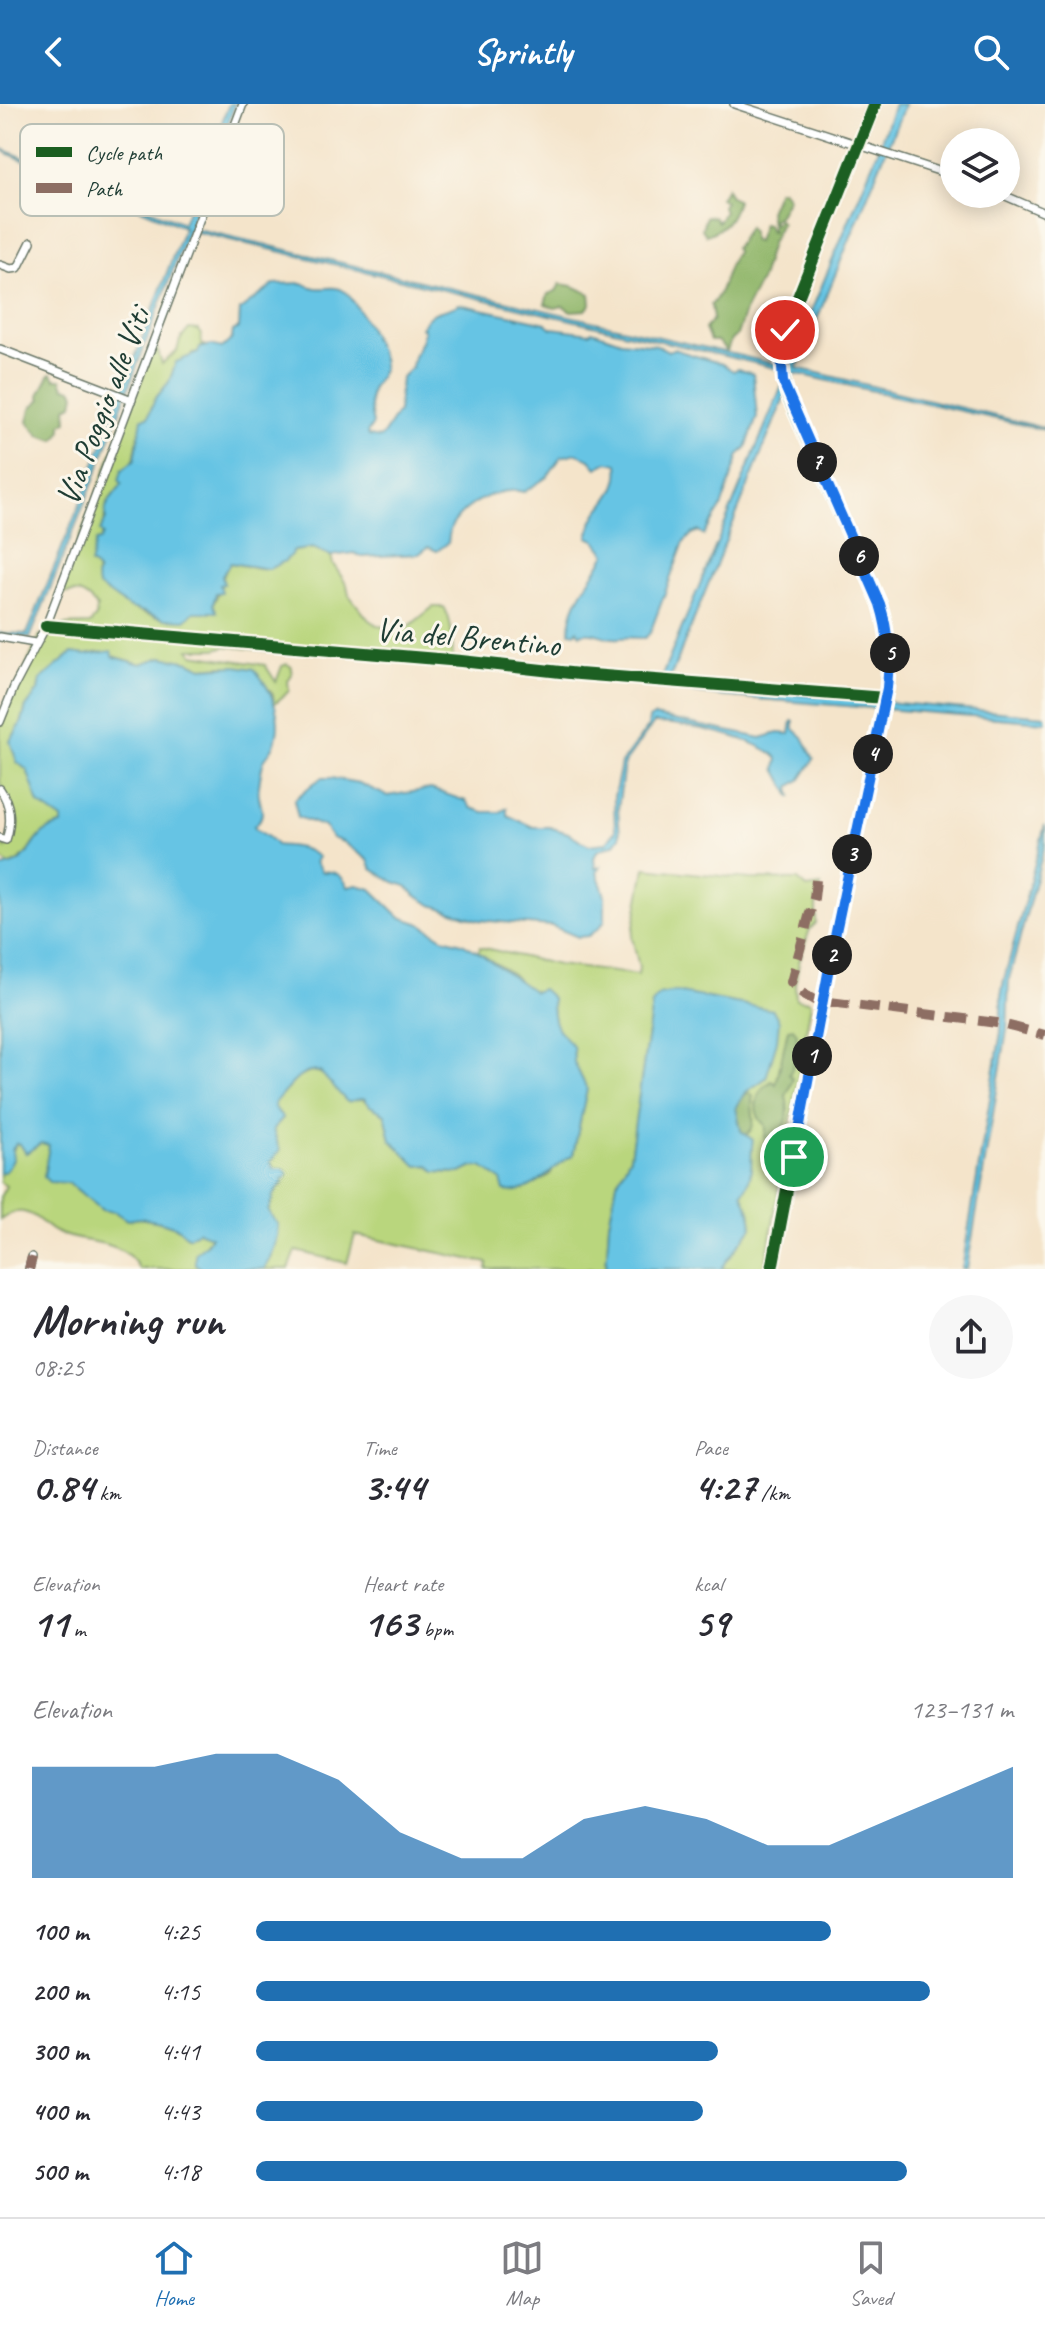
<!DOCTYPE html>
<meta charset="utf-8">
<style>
:root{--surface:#fff;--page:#f7f7f7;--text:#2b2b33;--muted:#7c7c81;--line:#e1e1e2;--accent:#1f6fb2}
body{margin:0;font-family:Caveat,sans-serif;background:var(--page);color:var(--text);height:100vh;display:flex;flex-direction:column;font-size:30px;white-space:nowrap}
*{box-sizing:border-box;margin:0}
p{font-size:26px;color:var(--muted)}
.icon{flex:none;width:44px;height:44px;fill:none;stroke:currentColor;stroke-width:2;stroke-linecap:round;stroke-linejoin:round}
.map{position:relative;height:1165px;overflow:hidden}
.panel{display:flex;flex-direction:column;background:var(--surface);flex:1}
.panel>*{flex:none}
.controls{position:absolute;left:940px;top:24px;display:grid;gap:16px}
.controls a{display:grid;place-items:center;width:80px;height:80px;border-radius:50%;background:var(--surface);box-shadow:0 4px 20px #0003;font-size:40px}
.pin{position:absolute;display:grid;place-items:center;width:68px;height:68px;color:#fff;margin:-34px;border:4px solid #fff;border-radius:50%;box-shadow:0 2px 8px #0007}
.km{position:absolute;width:40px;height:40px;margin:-20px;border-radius:50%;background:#222;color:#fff;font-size:22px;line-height:40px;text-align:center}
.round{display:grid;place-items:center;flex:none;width:84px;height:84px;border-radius:42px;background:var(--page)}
.head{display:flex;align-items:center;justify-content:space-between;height:136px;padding:0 32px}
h1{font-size:44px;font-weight:700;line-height:60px}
.stats{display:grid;grid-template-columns:repeat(3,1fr);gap:12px;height:136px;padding:8px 32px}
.stats div{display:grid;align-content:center}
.stats b{font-size:40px;font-weight:700}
.stats small{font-size:22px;font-weight:400}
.stats p{font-size:22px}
.chart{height:224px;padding:16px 32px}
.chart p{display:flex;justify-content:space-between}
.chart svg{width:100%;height:144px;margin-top:8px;fill:var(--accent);opacity:.7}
ul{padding:0 32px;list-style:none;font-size:26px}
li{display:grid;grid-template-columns:128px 96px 1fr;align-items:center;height:60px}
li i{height:20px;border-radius:10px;background:var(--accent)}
header{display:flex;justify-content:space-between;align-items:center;height:104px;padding:0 32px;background:var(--accent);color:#fff;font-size:36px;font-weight:700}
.menu{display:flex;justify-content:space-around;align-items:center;height:112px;border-top:2px solid var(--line);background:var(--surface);font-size:22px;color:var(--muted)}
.menu a{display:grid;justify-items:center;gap:4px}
.menu .on{color:var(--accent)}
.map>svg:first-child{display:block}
</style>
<header><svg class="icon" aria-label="back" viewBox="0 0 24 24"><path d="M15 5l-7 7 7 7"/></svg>Sprintly<svg class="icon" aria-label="search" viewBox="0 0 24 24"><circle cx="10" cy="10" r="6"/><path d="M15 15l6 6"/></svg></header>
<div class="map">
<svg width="1045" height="1165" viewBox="0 0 1045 1165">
<rect width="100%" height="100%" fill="#fbf7ec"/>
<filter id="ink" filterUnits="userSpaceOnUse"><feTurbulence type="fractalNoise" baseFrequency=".0125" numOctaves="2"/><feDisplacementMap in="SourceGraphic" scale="16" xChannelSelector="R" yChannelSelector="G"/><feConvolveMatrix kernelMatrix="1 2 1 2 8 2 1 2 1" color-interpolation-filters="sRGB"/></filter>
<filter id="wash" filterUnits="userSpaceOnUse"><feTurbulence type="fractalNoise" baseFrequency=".006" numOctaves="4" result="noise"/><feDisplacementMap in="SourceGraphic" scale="32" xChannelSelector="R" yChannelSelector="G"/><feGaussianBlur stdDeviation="1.8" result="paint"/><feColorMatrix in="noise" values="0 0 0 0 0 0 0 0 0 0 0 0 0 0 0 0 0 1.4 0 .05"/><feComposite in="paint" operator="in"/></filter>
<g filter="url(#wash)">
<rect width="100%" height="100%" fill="#f4e4ca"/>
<g fill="#b9d67d" stroke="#6c8a58" stroke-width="2">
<path d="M189,225L198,226L201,231L202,241H206L200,244L199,249L192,250L155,295L148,313L139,327L134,356L122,380L107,399L96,474C108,493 141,512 164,514C176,515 185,510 195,507C201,506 208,506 213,500C221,488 221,471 230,459L261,465L279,459L294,447L314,444L331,452L333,460L347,481L349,491L369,516L379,522L394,525L407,524L433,503H444C453,518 452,539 453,557L296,545L295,550L226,542L216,545H189L193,550L265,561L276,578L282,562L287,560L292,563V570L288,577L289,587L274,600L273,591L254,565L221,562L202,564L190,558L162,553L141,560L99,548L85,551L72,549L40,576L38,587L26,603L21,620L10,637L17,658L27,666L31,676L62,716V721C33,726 34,753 9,761L0,754V738L6,744C19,721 14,699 0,679V620L40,531L46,534L64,521L90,520L96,513L97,503C84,488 77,486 58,491L153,241L157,244L162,260L177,247L180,236Z"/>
<path d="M645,764L750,775L798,776L807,784L821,782L819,792L821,794L816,801V819L810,825L799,858L795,880L796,895L809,897L811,900L765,1165H721L752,1123L750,1107L742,1089C756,1072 749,1056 752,1036L741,1027L736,1004L746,988L766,974L772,906L703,893L652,901L630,1053L617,1078L609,1119L606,1165H487L488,1159L355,1131L347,1159L296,1147L289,1165H264L272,1152L270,1113L268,1108L275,1088L283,1080L271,1058L280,1046L273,1026L283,1014L274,1003L275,998L298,973L314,967C341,975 361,997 385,1010L391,1036L417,1062L429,1061L435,1068L461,1069L473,1063H482L523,1086L550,1071L556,1061L573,1051L587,985L574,958L573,942C554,927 552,918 552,894L524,883L512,870L478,848L480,843L558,861L638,871L639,863L632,833Z"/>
<path d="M16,1039L20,1040L26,1049L41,1039L50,1041L44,1073L55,1079H69L102,1106L115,1108L127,1116L140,1114L161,1118L176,1123L189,1133L198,1127L211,1131C206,1142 199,1147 195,1159L202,1165H139C123,1132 83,1142 55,1128C44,1123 37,1110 23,1108C13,1107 8,1111 0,1116V1093L6,1082L0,1078V1069L6,1066Z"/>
</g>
<g fill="#92b76c" stroke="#587a50" stroke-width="2">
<path d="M726,84L729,91L737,97C731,117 723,125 706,131L702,125L706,112L714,113L718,118L724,108L722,102L725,97L720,94Z"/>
<path d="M778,86H782L788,94L778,112L772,116L774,120L778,115L781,119L771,139L761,175L746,204L737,231L731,236L727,247L717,237H710L705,225L713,215L711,201C724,188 725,163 736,148L735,144L748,123L752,128V136L757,137L763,119L767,120L770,127H772L769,107Z"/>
<path d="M560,180L573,182L590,190L591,200L586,206L571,207L563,202L555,204L545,200L548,190L556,187Z"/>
<path d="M50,270H52L55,275H61L64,283L72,285L75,290L73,300L66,303L67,317L62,320V326L55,336L39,331L28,318L31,304L41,295L39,291Z"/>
<path d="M793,924L797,929C796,941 796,961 789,970L793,975L786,992C791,1013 786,1026 772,1040L765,1036L766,1022C750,1009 755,986 772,977L776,980L788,925Z"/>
<path d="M750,989L753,992C749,1006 760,1021 746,1031L741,1027L736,1004L744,991Z"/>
</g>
<g fill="#66c4e4" stroke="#42808c" stroke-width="2">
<path d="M229,0H235L191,117L190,121L193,124L788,263L877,49L894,0H905L797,264L1045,324V326L794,269L668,579L1045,612V618L720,592L661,584L664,567L788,267L188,126L94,376L30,534L0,531V529L27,530L80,400L184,123L9,50L0,44L183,119Z"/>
<path d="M303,179C319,190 333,179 344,187C355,194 384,250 383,263C383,272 376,276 372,284C367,296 371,309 373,320L367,329L369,332L380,334L383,331L398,308L401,274L412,263C411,250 424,239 424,225L421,224C433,202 441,211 459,200L546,219L552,224L590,229L592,227L621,237L657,241L668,247L673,245L722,260L733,267L738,265L753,270L757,313L746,344L739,351L721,404L704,431L699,427L692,430L684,438L650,529L645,534C634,534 629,533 619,534C604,536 595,525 580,530L577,526L575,529L570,528C570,496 592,476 606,450L595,436L588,433C590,425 593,414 598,408C610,393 621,380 618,360L608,358L597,364L590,356L577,349L561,353L547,373L524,388C499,382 467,399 453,420C449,425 449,433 448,439L437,447L428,443L419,450L362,453L354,449L331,452L313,444L294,447L285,457L269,465L230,459L222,472L224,480L220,481L222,488L216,489L213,500L217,508H194L185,516L165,515L128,503L98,482L96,474L98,469L96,464L90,460L96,437L100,436L103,431L100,427L106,415C102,401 114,391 122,380L119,376L122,366L135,355L142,314L148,313L155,295L169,278L176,258L198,249L200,244L211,241L222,244L232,235L233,227L239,224L240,206L275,180Z"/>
<path d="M111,547L114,553L141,560L162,553L190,558L202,564L236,562L254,565C271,584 285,614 274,641C272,647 266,651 264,657C261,664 260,675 259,682C255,698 271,708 254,722C260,730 270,732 276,741C293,743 304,742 318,753L315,758L322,768C335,766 342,771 348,783L357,781L371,785L400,813L421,820L443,834L462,839L478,848L534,888L542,885L552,894C552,921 555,924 573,942L574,958L587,985L573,1051C551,1063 533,1092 504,1087L501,1076L482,1063H473L461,1069L435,1068L429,1061L417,1062L391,1036L385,1010L370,1002L364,994L347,998L320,968C299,964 288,986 275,998L274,1003L283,1014L273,1026L280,1046L271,1058L274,1065H285L288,1071L275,1088L268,1107L278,1120C278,1137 273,1151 264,1165H202L195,1160V1149L207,1139L211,1132L198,1127L189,1133L176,1123L161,1118L140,1114L127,1116L115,1108L102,1106L69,1079L49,1078L44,1073L49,1041L41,1039L26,1049L20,1040L16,1039L12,1046L13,1055L6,1067L0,1069V764C6,762 13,761 18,758C38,745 32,728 62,721V716L39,700L27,666L17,658L10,637L21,620L26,603L38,587L40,576L72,549L85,551Z"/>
<path d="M654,612L761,634L778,629L790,630L792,617H794V625L803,633L814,655L801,675L790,683L792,694L776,665L778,655C762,635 681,618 654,619L624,660L618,705L620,733L615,740L597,747L594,754L595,764L600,763L597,768L605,792V816L599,824L588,832L578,833L552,822L478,816L432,801L415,791L407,782L394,778L372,765L368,756L343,738L332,734L325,723L298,713L294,696L314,679L322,674H331L359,679L387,692L431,685L466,697L471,704L483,708H500L507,704V711L533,723H549L568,729L589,741L606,739L615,727L614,693L621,659L648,623L649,615Z"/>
<path d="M1045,721V740L1009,875L1007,926L967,1165H962L1001,928V892L1004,876Z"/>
<path d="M675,888L773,906L779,917L777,937L766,974L746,988L736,1004L741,1027L753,1036C749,1056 756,1072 742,1089L750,1107L752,1123L721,1165H606L609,1119L617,1078L630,1053L652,900L659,891Z"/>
</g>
</g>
<g filter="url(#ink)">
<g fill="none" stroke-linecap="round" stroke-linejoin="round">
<defs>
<g id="minor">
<path d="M734,0L954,72"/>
<path d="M1001,90L1045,109"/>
<path d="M0,161L11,165L18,164L31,138"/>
<path d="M0,245L132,296"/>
<path d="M46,522L461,557L579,570L885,594"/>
<path d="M0,533L35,539"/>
<path d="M0,618L14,583L46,522L243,0"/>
<path d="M0,685C11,701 12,718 6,736L0,734"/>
<path d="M29,1165L32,1153"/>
<path d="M772,1165L833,842L887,584C889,554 889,529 880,500L789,295C781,271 781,251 785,226L875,0"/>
</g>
</defs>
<use href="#minor" stroke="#6a7768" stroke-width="10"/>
<use href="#minor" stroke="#fff" stroke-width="7"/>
<g stroke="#8d6e63" stroke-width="10" stroke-dasharray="20 10" stroke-linecap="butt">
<path d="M816,776L814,794L791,878L802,889L814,896L997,919L1045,931"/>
<path d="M29,1165L32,1153"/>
</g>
<defs>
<g id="cycleway">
<path d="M46,522L461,557L579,570L885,594"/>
<path d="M772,1165L833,842L887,584C889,554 889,529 880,500L789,295C781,271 781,251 785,226L875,0"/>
</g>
</defs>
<use href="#cycleway" stroke="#fbf7ec" stroke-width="17"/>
<use href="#cycleway" stroke="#1b5e20" stroke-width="12"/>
</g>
</g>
<g fill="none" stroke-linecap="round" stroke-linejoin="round" filter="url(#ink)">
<defs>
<path id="route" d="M785,226L781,248L783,278L880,500C889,529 890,554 887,584L833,842L794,1053"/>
</defs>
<use href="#route" stroke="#fff" stroke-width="16"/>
<use href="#route" stroke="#1a73e8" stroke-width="10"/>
</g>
<g text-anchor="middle" stroke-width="6" stroke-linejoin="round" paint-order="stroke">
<g font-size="34" fill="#1f3d34" stroke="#fbf7ec">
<text transform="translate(102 302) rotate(-69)" y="12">Via Poggio alle Viti</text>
<text transform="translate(468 532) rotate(5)" y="12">Via del Brentino</text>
</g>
</g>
<rect x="20" y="20" width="264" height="92" rx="12" fill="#fbf7ec" stroke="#b9bfb5" stroke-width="2"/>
<rect x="36" y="43" width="36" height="10" fill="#1b5e20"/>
<rect x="36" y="79" width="36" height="10" fill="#8d6e63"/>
<g font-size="22" fill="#1f3d34">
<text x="86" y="56">Cycle path</text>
<text x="86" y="92">Path</text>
</g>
</svg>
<div class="controls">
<a><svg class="icon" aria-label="layers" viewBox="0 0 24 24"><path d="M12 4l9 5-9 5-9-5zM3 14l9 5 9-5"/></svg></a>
</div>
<div class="pin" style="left:794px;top:1053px;background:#1e9e55"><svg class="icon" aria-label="arrive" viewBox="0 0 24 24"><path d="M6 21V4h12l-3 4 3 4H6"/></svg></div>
<div class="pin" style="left:785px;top:226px;background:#d93025"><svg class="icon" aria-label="check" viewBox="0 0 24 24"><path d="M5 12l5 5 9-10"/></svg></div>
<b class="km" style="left:812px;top:952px">1</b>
<b class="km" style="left:832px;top:851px">2</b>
<b class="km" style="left:852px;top:750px">3</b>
<b class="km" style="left:873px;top:650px">4</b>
<b class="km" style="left:890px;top:549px">5</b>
<b class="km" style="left:859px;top:452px">6</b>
<b class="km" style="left:817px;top:358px">7</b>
</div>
<section class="panel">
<div class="head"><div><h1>Morning run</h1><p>08:25</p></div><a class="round"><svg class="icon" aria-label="share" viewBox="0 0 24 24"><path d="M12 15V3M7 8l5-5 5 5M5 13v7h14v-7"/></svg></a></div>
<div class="stats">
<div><p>Distance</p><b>0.84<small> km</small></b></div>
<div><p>Time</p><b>3:44</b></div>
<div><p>Pace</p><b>4:27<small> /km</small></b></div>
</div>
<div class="stats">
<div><p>Elevation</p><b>11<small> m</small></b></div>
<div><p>Heart rate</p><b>163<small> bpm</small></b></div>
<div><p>kcal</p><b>59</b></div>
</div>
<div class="chart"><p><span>Elevation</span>123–131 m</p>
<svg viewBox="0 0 160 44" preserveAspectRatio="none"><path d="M0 44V10L10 10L20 10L30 6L40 6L50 14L60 30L70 38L80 38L90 26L100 22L110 26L120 34L130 34L140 26L150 18L160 10V44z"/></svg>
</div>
<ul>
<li><b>100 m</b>4:25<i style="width:76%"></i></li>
<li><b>200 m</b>4:15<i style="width:89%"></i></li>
<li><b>300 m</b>4:41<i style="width:61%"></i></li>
<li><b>400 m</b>4:43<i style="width:59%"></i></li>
<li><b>500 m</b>4:18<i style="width:86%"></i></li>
</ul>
</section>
<nav class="menu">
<a class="on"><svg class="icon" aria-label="home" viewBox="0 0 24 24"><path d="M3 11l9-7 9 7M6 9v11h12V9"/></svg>Home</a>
<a><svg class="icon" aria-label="map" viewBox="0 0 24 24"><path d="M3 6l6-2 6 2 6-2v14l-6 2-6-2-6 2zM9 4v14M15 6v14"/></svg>Map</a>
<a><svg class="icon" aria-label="saved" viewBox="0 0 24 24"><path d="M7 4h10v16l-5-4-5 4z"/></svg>Saved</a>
</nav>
